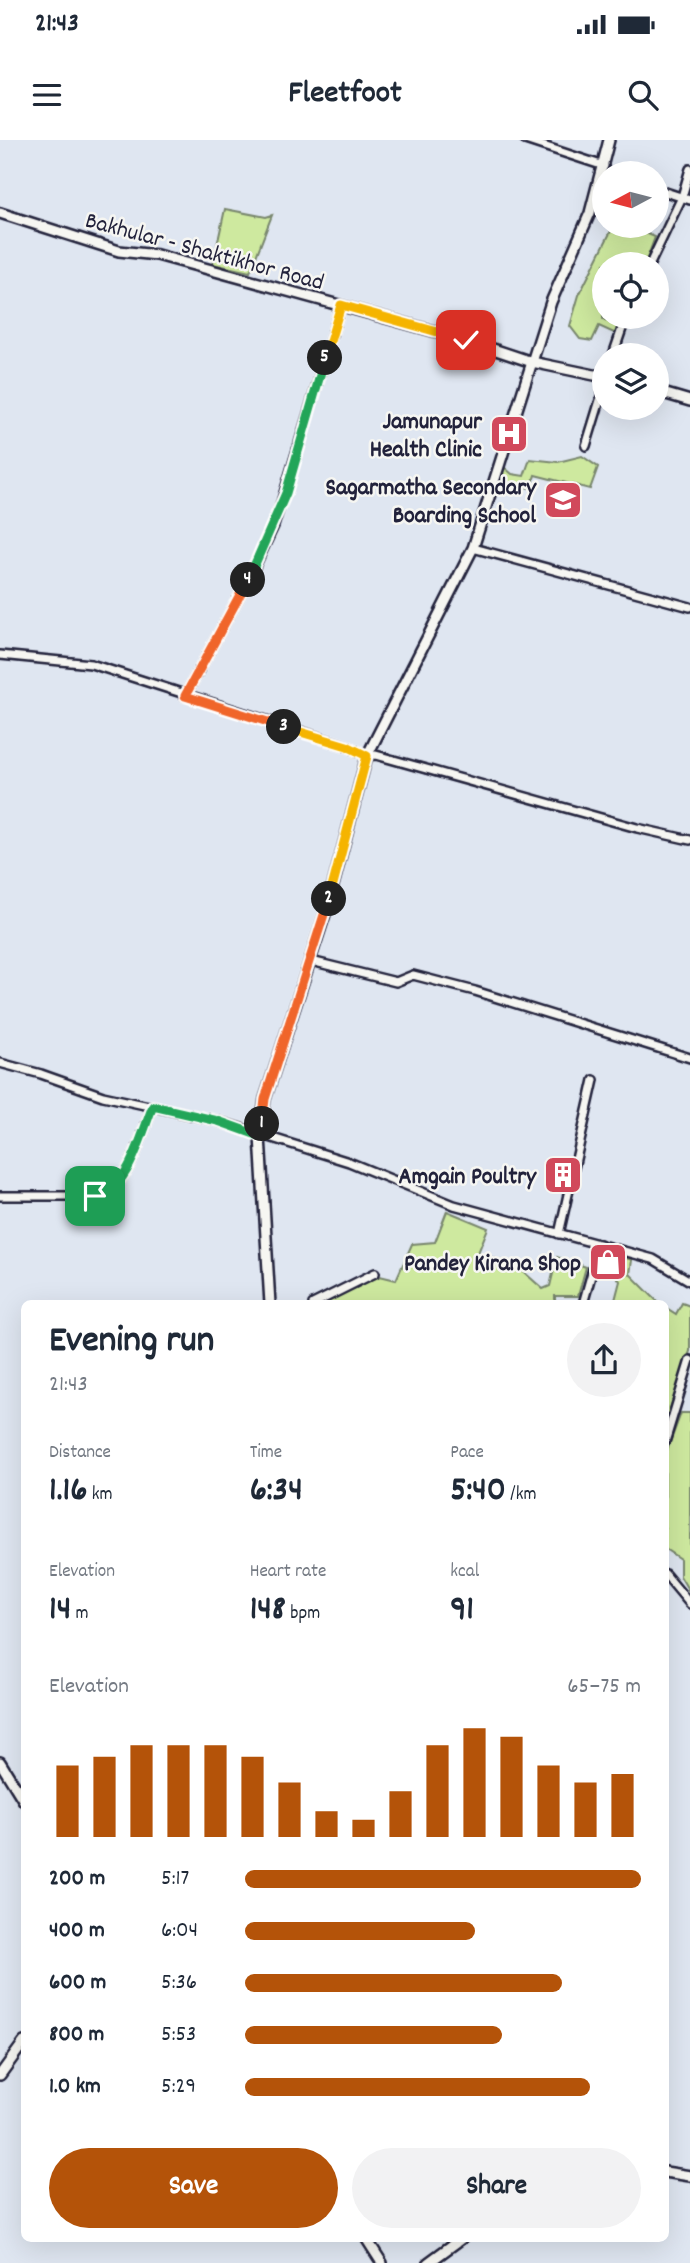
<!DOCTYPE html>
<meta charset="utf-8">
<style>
:root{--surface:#fff;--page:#f2f2f3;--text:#1f2937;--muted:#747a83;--accent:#b45309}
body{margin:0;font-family:Dekko,sans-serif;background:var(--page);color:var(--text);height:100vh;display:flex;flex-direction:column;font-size:26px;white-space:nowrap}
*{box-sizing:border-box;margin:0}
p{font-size:23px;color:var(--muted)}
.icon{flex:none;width:38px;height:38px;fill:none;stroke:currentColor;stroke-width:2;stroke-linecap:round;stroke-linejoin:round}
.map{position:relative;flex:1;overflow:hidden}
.side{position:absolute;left:21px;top:1160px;width:648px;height:942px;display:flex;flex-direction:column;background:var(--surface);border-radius:10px;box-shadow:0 7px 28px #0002}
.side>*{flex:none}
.needle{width:46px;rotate:263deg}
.tools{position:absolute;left:592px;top:21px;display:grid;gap:14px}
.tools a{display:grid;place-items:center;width:77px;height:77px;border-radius:50%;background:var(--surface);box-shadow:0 7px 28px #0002;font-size:35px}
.pin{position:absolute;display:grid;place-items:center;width:60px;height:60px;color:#fff;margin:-30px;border-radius:14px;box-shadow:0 4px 10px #0006}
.km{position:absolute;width:35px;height:35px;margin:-18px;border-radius:50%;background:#222;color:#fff;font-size:19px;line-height:35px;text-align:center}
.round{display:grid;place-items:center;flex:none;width:74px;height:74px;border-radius:37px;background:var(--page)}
.summary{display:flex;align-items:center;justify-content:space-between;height:119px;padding:0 28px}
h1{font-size:38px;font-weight:800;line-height:52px}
.metrics{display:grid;grid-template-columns:repeat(3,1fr);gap:10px;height:119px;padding:7px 28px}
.metrics div{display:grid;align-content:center}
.metrics b{font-size:35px;font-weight:800}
.metrics small{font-size:19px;font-weight:400}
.metrics p{font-size:19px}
.chart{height:196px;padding:14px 28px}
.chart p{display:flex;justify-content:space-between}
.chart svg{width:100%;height:126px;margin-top:7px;stroke:var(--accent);stroke-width:6}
.action{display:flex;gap:14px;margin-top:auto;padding:14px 28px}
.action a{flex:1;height:80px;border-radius:42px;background:var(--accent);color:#fff;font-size:28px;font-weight:800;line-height:80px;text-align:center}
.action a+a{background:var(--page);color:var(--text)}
ul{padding:0 28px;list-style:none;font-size:23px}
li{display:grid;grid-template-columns:112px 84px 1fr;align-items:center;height:52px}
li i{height:18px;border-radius:9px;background:var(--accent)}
.status{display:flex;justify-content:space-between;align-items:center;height:49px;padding:0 35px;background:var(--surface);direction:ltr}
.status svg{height:19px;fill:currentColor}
header{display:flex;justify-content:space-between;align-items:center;height:91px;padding:0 28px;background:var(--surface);font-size:32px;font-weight:800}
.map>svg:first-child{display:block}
</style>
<div class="status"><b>21:43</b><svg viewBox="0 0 49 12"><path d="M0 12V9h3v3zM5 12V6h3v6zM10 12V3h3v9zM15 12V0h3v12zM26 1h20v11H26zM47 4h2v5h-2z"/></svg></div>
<header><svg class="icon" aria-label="menu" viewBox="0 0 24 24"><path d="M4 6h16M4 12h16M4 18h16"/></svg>Fleetfoot<svg class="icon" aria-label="search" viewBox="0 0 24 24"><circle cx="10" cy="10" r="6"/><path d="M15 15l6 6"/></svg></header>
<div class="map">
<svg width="690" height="2123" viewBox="0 0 690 2123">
<rect width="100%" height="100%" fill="#dfe6f1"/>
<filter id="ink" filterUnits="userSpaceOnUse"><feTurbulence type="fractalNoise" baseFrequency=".0143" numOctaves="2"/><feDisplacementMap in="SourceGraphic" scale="14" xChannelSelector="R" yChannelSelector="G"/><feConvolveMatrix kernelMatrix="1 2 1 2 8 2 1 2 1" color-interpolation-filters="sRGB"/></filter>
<g filter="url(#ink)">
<g fill="#cee99f" stroke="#78866d" stroke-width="2">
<path d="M225,69L266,77L272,75L250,132L213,124Z"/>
<path d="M613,87L636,89L655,97L645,124H604L603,179L619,187L616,194L599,186L592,201L580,199L570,186L579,155Z"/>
<path d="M582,316L598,327L590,349L535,335L531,348L502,343L504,327L512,334L524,336L530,319L558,322Z"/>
<path d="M447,1071L488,1088L478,1113L517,1126L543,1149L550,1146L557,1117L586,1127L578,1156H555V1164H317L380,1136L396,1140L412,1104L435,1102Z"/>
<path d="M615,1114L632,1120L630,1134L660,1164H614L620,1141L613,1132Z"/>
<path d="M682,1163L690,1166V1211L665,1283V1167L676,1174Z"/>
<path d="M681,1273H690V1453L680,1436V1419L665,1409V1316Z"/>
</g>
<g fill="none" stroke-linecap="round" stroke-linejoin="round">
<defs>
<g id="minor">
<path d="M525,0L604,26"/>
<path d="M656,49L690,60"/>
<path d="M650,124L682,57L690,29"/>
<path d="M613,215L626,177"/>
<path d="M586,306L604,247"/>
<path d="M473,408L690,467"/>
<path d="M0,515L91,524L347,606L367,616L376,615L637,688L690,700"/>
<path d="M185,556L253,431L274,386L341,165"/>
<path d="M311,821L396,842L413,835L475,851L690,918"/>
<path d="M0,923L41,934L103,956L218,981L349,1022L454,1065L653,1119L690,1141"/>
<path d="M0,1056H95C129,1051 141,994 153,966"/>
<path d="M559,1094L594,940"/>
<path d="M313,1164L375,1133"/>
<path d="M583,1164L600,1104"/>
<path d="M665,1302L690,1220"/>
<path d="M665,1434L690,1464"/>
</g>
<g id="tertiary">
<path d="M0,73L119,111L157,115L466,200L532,222L604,237"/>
<path d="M656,251L690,261"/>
<path d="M270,1164L260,996L265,959L327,768L367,616L473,408L551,162L590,73L609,0"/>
<path d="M0,1622L24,1661"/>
<path d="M0,1935L24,1902"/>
<path d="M665,2032L690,2036"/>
<path d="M366,2098L382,2123"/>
<path d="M428,2123L462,2098"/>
</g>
</defs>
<use href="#minor" stroke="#22223b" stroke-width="12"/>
<use href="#tertiary" stroke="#22223b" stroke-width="14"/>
<use href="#minor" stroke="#f6f6f2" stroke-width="7"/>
<use href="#tertiary" stroke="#f6f6f2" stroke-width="9"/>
</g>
</g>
<g fill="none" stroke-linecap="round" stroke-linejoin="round" filter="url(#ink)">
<defs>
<path id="split-1" d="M95,1056C129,1051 141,994 153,966L218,981L260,996L262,984"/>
<path id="split-2" d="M262,984L265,959L329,759"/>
<path id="split-3" d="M284,587L347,606L367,616L329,759"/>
<path id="split-4" d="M248,440L185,556L284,587"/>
<path id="split-5" d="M248,440L286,353L325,218"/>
<path id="split-6" d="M325,218L341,165L466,200"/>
</defs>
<use href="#split-1" stroke="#fff" stroke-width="14"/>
<use href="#split-2" stroke="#fff" stroke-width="14"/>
<use href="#split-3" stroke="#fff" stroke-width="14"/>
<use href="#split-4" stroke="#fff" stroke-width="14"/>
<use href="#split-5" stroke="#fff" stroke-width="14"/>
<use href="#split-6" stroke="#fff" stroke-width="14"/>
<use href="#split-1" stroke="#22a559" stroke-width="9"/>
<use href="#split-2" stroke="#f0652b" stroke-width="9"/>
<use href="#split-3" stroke="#f5b400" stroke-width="9"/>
<use href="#split-4" stroke="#f0652b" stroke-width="9"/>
<use href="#split-5" stroke="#22a559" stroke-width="9"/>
<use href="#split-6" stroke="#f5b400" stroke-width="9"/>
</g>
<defs>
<symbol id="hospital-square" viewBox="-11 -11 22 22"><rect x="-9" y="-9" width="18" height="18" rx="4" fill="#d1495b" stroke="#f6f6f2"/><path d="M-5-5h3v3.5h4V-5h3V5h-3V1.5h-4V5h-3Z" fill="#fff"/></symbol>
<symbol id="school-square" viewBox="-11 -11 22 22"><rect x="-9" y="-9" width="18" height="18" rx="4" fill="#d1495b" stroke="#f6f6f2"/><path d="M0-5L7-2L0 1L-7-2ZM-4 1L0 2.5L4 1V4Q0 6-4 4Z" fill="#fff"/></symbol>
<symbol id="building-square" viewBox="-11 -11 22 22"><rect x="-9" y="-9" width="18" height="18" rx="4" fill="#d1495b" stroke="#f6f6f2"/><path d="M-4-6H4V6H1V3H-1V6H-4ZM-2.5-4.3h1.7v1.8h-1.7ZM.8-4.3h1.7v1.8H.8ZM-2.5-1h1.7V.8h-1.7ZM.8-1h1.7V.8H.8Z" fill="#fff"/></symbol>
<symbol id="shop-square" viewBox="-11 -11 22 22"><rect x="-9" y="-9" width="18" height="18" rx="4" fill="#d1495b" stroke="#f6f6f2"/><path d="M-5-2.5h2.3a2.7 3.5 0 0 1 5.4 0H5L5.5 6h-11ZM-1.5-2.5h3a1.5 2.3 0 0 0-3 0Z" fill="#fff"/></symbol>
</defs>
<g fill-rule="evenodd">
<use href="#hospital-square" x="487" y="272" width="44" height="44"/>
<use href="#school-square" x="541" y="338" width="44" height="44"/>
<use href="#building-square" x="541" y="1013" width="44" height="44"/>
<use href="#shop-square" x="586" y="1100" width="44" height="44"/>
</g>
<g text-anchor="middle" stroke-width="5" stroke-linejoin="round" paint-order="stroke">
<g font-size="24" fill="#22223b" stroke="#f6f6f2">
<text transform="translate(205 110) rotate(15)" y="8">Bakhular - Shaktikhor Road</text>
</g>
<g font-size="24" font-weight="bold" fill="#22223b" stroke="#f6f6f2" text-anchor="end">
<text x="482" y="288">Jamunapur<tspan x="482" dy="28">Health Clinic</tspan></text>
<text x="536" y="354">Sagarmatha Secondary<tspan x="536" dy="28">Boarding School</tspan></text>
<text x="536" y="1043">Amgain Poultry</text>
<text x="581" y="1130">Pandey Kirana Shop</text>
</g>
</g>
</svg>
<div class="tools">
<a><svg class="needle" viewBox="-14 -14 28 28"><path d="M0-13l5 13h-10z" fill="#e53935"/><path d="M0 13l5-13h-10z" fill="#747a83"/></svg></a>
<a><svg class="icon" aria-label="locate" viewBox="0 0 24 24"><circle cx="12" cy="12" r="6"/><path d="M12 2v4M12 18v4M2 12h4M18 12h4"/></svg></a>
<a><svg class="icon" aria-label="layers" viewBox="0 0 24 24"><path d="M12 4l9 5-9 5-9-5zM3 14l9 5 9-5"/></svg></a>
</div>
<div class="pin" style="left:95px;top:1056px;background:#1e9e55"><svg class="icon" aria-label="arrive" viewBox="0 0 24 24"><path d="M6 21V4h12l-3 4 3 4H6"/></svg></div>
<div class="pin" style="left:466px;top:200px;background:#d93025"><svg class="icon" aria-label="check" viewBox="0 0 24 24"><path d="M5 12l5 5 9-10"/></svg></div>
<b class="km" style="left:262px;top:984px">1</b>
<b class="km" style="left:329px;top:759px">2</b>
<b class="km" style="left:284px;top:587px">3</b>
<b class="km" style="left:248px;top:440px">4</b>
<b class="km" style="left:325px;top:218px">5</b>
<section class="side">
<div class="summary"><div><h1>Evening run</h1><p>21:43</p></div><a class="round"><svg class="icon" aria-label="share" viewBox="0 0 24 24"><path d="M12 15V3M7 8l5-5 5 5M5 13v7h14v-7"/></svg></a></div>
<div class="metrics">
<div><p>Distance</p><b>1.16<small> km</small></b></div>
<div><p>Time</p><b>6:34</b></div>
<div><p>Pace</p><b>5:40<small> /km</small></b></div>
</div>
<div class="metrics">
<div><p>Elevation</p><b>14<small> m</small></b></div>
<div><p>Heart rate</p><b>148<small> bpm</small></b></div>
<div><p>kcal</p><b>91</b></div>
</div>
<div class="chart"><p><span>Elevation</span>65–75 m</p>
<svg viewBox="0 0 160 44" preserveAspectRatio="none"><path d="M5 44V19M15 44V16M25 44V12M35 44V12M45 44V12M55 44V16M65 44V25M75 44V35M85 44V38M95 44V28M105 44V12M115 44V6M125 44V9M135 44V19M145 44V25M155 44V22"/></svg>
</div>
<ul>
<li><b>200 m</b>5:17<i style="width:100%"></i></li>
<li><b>400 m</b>6:04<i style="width:58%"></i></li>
<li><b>600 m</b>5:36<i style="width:80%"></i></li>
<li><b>800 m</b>5:53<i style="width:65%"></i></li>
<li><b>1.0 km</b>5:29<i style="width:87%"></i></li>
</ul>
<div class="action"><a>Save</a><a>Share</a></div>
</section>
</div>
